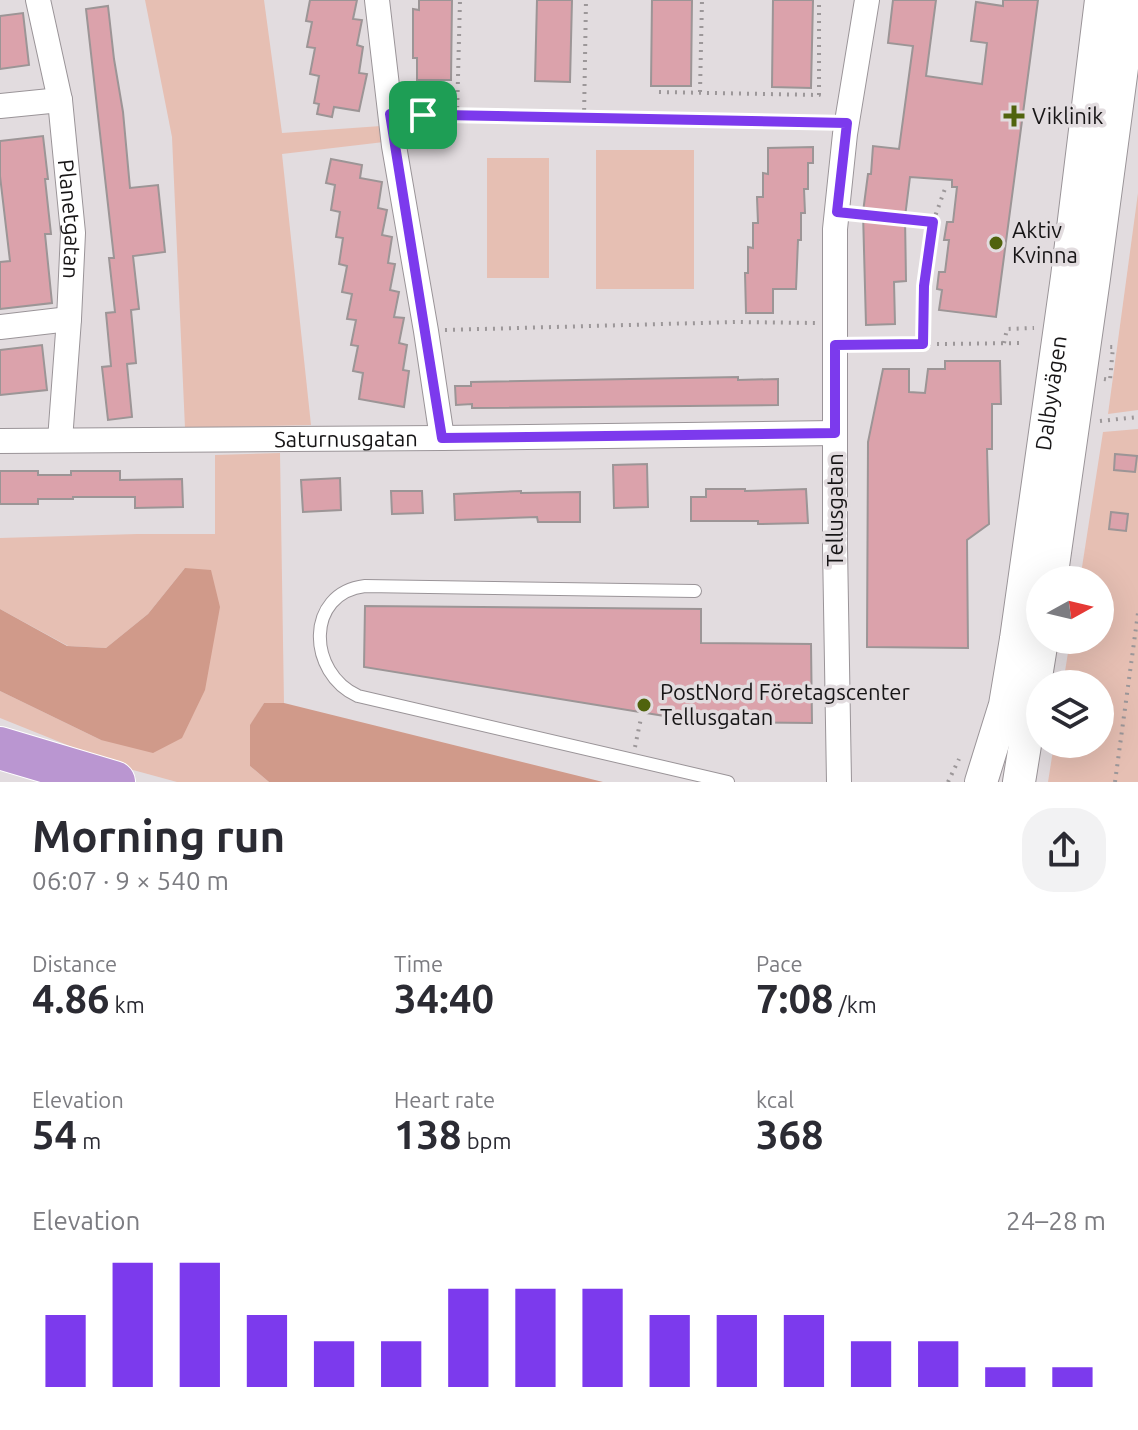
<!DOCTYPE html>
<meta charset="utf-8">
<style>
:root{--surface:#fff;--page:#f2f2f3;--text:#2b2b33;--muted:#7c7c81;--accent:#7c3aed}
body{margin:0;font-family:Ubuntu,sans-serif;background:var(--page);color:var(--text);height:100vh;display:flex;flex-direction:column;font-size:30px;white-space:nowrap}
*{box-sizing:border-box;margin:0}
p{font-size:26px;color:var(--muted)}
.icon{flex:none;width:44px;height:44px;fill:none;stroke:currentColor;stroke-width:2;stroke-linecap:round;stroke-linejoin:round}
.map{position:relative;height:782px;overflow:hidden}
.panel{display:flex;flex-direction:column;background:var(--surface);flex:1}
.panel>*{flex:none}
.needle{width:52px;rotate:82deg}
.fabs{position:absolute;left:1026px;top:566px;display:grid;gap:16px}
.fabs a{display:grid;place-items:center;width:88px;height:88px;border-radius:50%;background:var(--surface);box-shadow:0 8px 32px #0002;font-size:40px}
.pin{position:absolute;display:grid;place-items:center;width:68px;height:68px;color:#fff;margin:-34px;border-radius:16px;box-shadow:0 4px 12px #0006}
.round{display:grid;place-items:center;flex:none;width:84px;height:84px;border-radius:32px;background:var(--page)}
.headline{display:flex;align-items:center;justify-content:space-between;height:136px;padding:0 32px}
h1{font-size:44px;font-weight:700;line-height:60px}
.metrics{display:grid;grid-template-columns:repeat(3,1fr);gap:12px;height:136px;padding:8px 32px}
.metrics div{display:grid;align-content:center}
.metrics b{font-size:40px;font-weight:700}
.metrics small{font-size:22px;font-weight:400}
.metrics p{font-size:22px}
.chart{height:224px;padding:16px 32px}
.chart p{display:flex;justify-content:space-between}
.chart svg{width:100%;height:144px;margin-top:8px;stroke:var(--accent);stroke-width:6}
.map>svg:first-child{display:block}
</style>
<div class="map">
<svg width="1138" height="782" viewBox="0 0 1138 782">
<rect width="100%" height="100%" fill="#e2dcdf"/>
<g fill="#e6bfb3">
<path d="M145,0H264L282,133L381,126L384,142L282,154L311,425L185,428L172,137Z"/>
<rect x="596" y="150" width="98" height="139"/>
<rect x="487" y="158" width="62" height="120"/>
<path d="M1138,193V410L1108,414Z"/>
<path d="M1138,429V782H1048L1054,744H1100V684H1063L1070,640H1100V580H1080L1103,432Z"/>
<path d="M280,453L284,703H264L250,726V766L269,782H177L122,767L0,718V691L101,740L185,568L148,614L106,648L68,646L0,609V538L137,534H215V455Z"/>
</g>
<g fill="#d09a8a">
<path d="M185,568L211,570L220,607L205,690L182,738L153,753L101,740L0,691V609L67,646L106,648L148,614Z"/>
<path d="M264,703H284L603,782H269L250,766V725Z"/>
</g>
<g fill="#dba2ab" stroke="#9c9596" stroke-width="2">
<path d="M310,0H357L353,19L362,20L357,45L363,47L359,73L367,74L359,111L334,107L332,117L317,114L319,104L314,103L319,76L310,74L315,48L307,47L312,22L306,21Z"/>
<path d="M419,0H452L451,80H417V58H413V9L419,10Z"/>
<path d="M537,0H572L570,82L535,81Z"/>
<path d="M652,0H692L691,86H651Z"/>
<path d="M773,0H813L811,88L772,87Z"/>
<path d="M893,0H936L926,76L982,84L987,43L971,41L976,2L1003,6V0H1038L996,317L939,310L942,290L937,289L939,272H945L949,240H944L947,222H953L957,187H952V180L910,177L905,217L906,281L894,282L895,324L866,325L863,212L868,174H871L873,146L899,149L913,46L888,43Z"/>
<path d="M108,6L114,59L123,112L130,188L158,185L165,252L133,256L139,309L131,310L136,363L127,364L132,417L108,420L102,367L111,366L106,313L115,312L109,258H114L86,9Z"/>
<path d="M23,13L29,65L0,69V16Z"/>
<path d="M43,136L48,179H45L51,234H45L52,303L0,309V262L10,261L0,176V141Z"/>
<path d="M813,147V163H808V189H804L805,213H801V240H798L796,289H773V313H746L745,273H748V247L753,248V223H758L757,197H763V173L768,174V148Z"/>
<path d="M331,159L362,165L360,178L382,182L378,208L387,210L382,235L392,237L388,263L395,264L390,290L399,292L394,317L404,318L399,343L407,345L403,370L409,371L404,407L359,399L363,373L353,371L358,346L351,345L356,320L347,319L352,294L342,292L347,266L339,264L343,238L336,237L340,212L331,210L335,185L326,183Z"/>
<path d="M42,345L47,390L0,395V350Z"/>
<path d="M945,361H1000L1001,404H992V449H987L989,524L967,540L968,648L867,647L868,442L883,369H909V392L925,393L928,369H945Z"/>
<path d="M738,377V380L778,379V405L472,408V404L456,405L455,386H471V382Z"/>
<path d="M1115,454L1137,456L1135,472L1114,470Z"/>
<path d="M647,464L648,507L614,508L613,465Z"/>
<path d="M0,471H38V475H71V471H120V480L182,479L183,507L135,508V497H73V499H38V504H0Z"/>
<path d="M340,478L341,510L303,512L301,480Z"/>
<path d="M706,489H745V491L806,489L808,523L758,524V521H691V497H706Z"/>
<path d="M391,491H422L423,513L392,514Z"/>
<path d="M521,491V493L580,492V522H538L537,517L455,520L454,494Z"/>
<path d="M1111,512L1128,514L1126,531L1109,529Z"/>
<path d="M365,606L701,609V643L811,644L812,723L701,722L364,667Z"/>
</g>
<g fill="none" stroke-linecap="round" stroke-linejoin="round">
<defs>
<path id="service" d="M695,591L365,586C305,593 307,673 358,696L728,782"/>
<g id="minor">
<path id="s1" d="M38,0L60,100L73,233L69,319L60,440"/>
<path d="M377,0L394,146L426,331L442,438"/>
<path d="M0,106L60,100"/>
<path d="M0,327L69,319"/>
<path id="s2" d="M0,441L442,438L835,433"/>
<path d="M839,782L835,546V229L845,134L867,0"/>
</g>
<g id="secondary">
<path d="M1051,580L1094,278L1131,0"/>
<path id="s3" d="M981,782L1005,705L1016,639L1067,277L1101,0"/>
<path d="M1019,782L1042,640"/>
</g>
<path id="motorway" d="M0,748L114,782"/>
</defs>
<use href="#service" stroke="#9a9498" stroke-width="14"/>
<use href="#minor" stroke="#9a9498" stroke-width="26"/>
<use href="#secondary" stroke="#9a9498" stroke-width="34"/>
<use href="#motorway" stroke="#fff" stroke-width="44"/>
<g stroke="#9c9799" stroke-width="4" stroke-dasharray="2 6" stroke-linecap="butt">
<path d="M659,92L819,95V0"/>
<path d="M700,92L702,0"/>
<path d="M413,115L824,123"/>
<path d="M457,116L460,0"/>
<path d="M584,118L586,0"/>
<path d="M858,214L933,222L924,286L923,344"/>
<path d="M933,222L946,186"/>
<path d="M445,330L736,322L816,323"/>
<path d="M1004,343L1007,329L1034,328"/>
<path d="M857,345L1024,343"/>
<path d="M1104,379L1110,380L1113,347H1110"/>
<path d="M1100,421L1138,417"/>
<path d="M635,747L641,718"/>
<path d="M948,782L959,759"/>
<path d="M1115,782L1138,613"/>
</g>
<use href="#service" stroke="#fff" stroke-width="12"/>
<use href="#minor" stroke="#fff" stroke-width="24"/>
<use href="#secondary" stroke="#fff" stroke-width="32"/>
<use href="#motorway" stroke="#ba96d1" stroke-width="42"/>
</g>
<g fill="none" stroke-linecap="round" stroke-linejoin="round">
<defs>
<path id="route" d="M390,114L847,123L837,212L933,222L924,286L923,344L835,345V433L442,438Z"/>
</defs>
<use href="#route" stroke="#fff" stroke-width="16"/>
<use href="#route" stroke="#7c3aed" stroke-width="10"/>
</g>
<g fill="#50630d" stroke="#e2dcdf" stroke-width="3">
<path d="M1010 104h8v8h8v8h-8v8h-8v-8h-8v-8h8z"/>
<circle cx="996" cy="243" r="8"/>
<circle cx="644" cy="705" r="8"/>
</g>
<g text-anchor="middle" stroke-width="7" stroke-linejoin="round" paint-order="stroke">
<g font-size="22" fill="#171516" stroke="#e2dcdf" text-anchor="start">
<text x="1032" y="124">Viklinik</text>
<text x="1012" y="238">Aktiv<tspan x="1012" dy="25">Kvinna</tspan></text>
<text x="660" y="700">PostNord Företagscenter<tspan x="660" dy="25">Tellusgatan</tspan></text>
</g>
<g font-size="22" fill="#171516" stroke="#e2dcdf">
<text dy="8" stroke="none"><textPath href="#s1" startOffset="222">Planetgatan</textPath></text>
<text dy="8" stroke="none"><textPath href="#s3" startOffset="396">Dalbyvägen</textPath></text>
<text dy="8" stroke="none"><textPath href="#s2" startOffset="346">Saturnusgatan</textPath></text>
<text transform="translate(835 510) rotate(-90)" y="8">Tellusgatan</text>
</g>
</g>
</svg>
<div class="fabs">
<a><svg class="needle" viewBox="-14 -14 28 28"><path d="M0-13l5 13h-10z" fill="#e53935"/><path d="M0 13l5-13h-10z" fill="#7c7c81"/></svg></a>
<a><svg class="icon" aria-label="layers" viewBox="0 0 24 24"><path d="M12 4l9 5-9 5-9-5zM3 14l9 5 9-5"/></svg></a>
</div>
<div class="pin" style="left:423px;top:115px;background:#1e9e55"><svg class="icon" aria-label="arrive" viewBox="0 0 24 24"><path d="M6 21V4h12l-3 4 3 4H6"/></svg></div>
</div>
<section class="panel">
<div class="headline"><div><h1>Morning run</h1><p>06:07 · 9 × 540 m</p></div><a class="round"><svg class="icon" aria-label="share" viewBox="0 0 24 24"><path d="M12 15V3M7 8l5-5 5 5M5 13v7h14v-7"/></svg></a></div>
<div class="metrics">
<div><p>Distance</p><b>4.86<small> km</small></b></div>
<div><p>Time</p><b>34:40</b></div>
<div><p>Pace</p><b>7:08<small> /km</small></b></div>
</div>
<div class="metrics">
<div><p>Elevation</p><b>54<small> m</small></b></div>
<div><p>Heart rate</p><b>138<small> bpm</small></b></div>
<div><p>kcal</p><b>368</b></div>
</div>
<div class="chart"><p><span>Elevation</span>24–28 m</p>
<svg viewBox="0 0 160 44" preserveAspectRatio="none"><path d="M5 44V22M15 44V6M25 44V6M35 44V22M45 44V30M55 44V30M65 44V14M75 44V14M85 44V14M95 44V22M105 44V22M115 44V22M125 44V30M135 44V30M145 44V38M155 44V38"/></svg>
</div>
</section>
